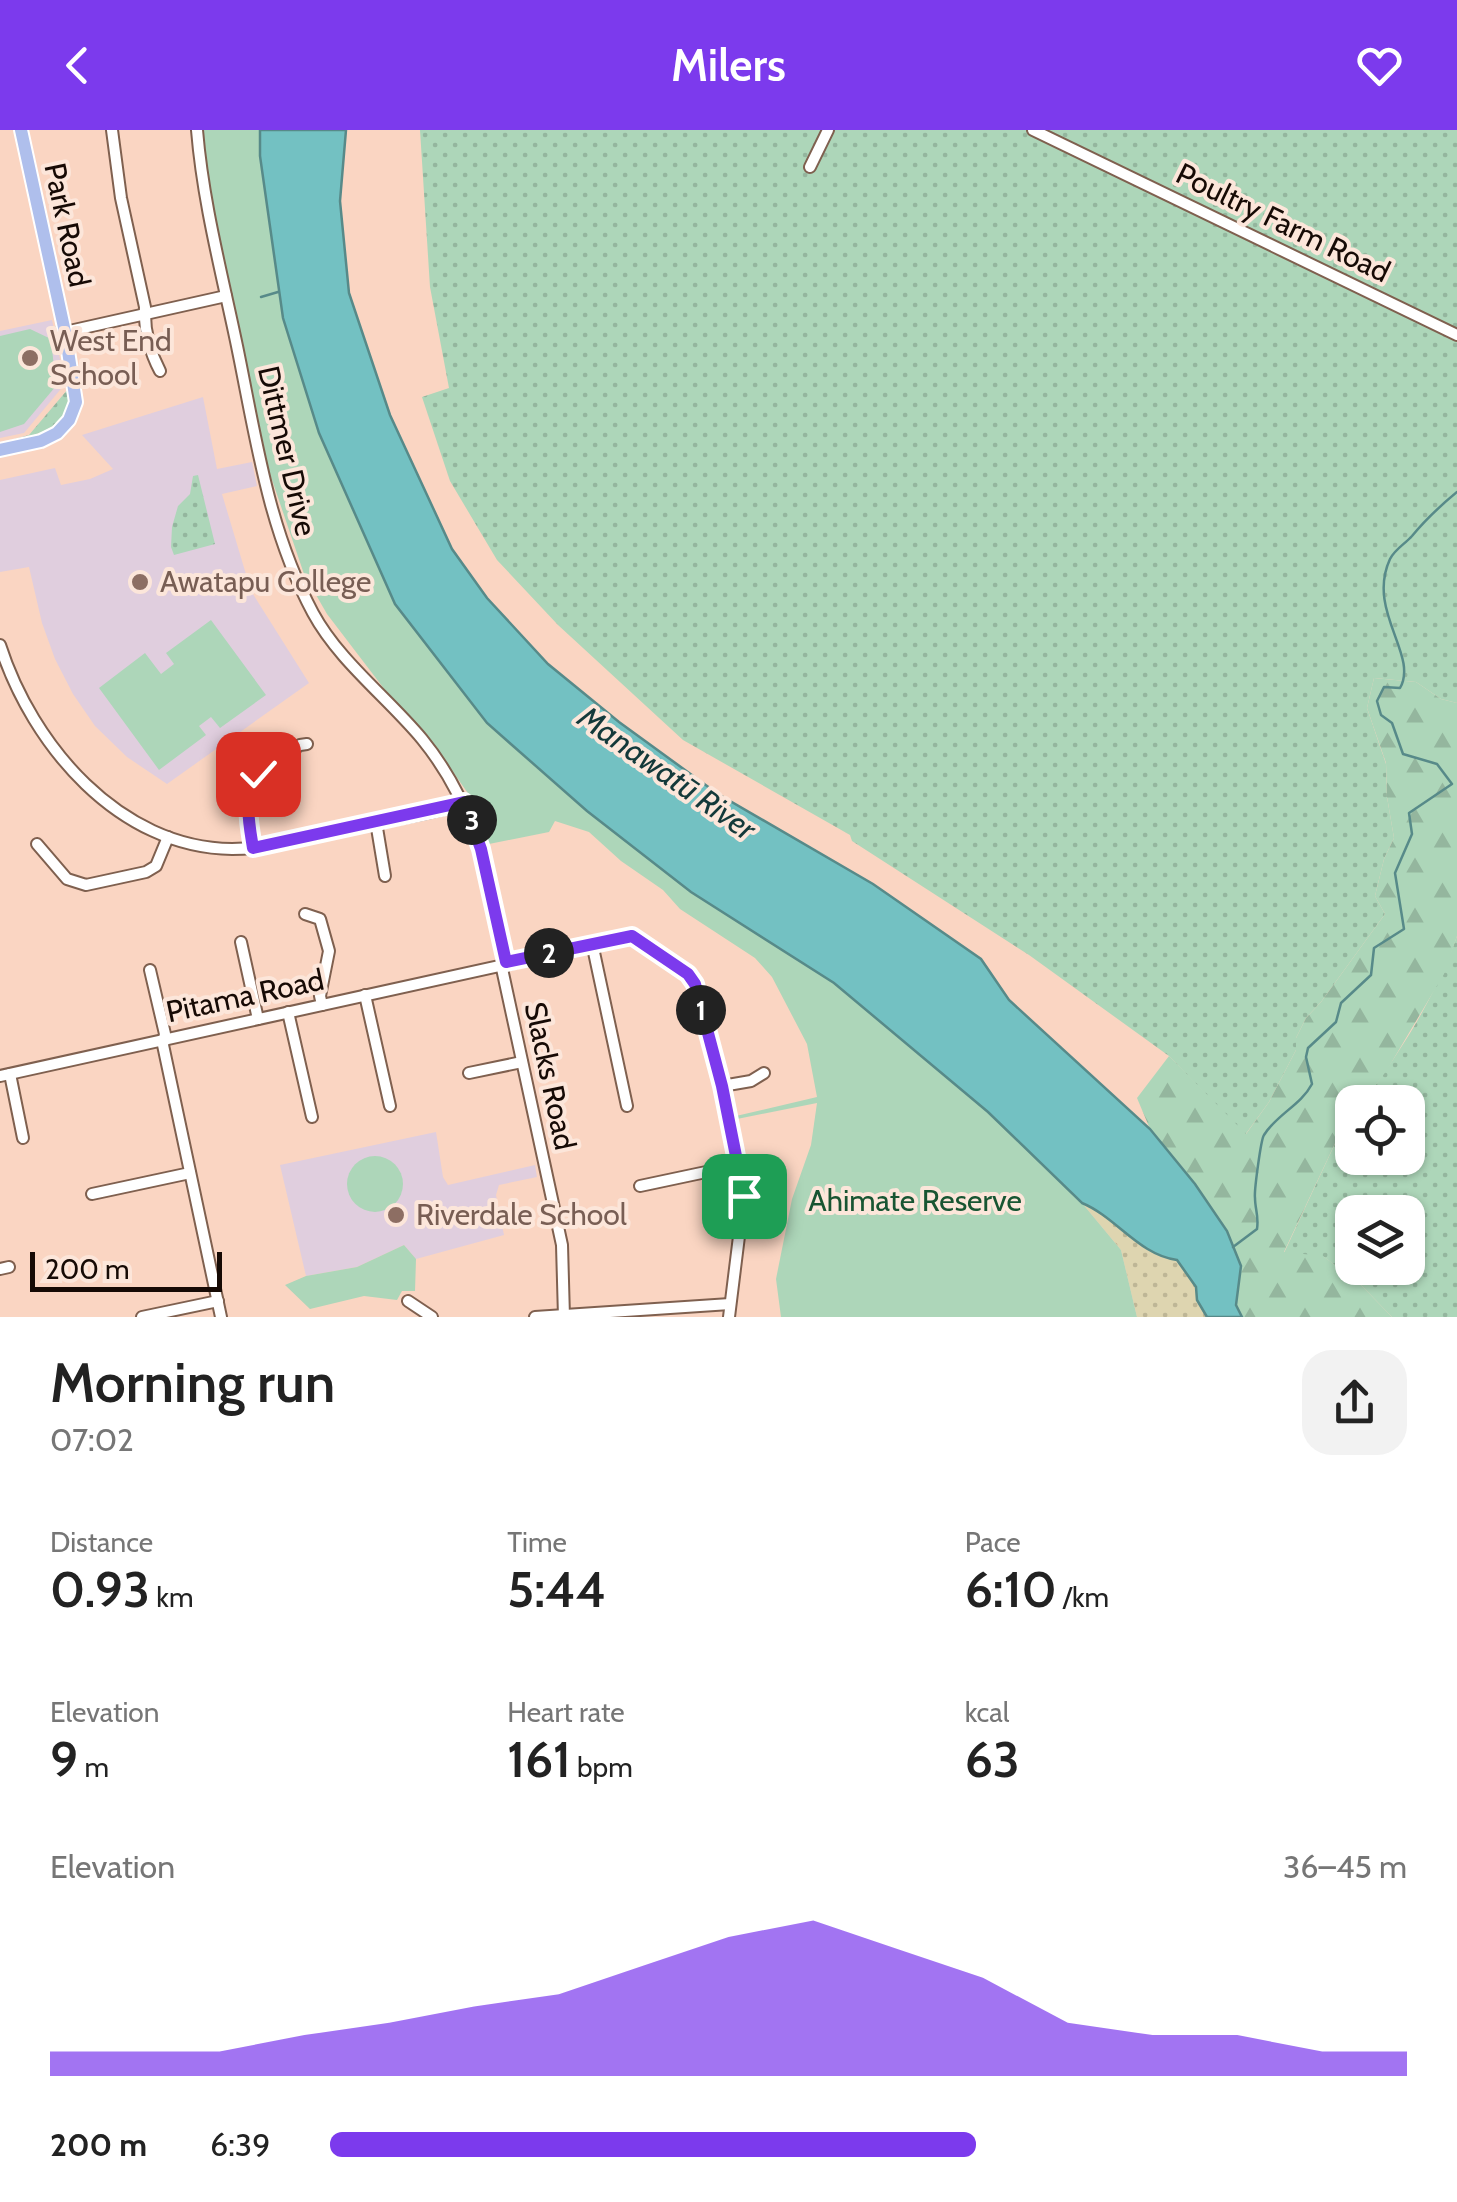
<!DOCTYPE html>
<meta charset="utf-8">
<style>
:root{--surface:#fff;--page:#f2f2f2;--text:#222;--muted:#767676;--accent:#7c3aed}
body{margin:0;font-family:Cabin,sans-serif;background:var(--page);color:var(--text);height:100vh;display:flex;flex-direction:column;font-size:38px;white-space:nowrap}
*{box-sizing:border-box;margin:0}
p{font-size:32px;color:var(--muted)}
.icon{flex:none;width:55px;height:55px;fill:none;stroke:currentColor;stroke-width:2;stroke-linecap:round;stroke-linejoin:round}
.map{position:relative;height:1187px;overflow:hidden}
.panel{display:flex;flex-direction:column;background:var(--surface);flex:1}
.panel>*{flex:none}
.fabs{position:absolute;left:1335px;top:955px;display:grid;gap:20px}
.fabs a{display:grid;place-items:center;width:90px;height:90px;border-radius:20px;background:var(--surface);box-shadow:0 2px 8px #0004;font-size:50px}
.scale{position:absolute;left:30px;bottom:25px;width:192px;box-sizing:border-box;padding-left:10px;border:5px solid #160a05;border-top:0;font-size:28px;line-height:35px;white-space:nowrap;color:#160a05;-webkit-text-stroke:8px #fce6da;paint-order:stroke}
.pin{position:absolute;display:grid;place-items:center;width:85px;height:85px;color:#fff;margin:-42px;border-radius:20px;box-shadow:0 5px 15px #0006}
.km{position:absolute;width:50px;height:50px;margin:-25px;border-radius:50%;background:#222;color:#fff;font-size:28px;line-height:50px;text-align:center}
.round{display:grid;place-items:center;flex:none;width:105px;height:105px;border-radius:30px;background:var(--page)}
.headline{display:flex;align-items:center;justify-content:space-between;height:170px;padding:0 50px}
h1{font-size:55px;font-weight:600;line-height:75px}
.stats{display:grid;grid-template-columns:repeat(3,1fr);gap:15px;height:170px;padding:10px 50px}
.stats div{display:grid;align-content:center}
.stats b{font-size:50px;font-weight:600}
.stats small{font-size:28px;font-weight:400}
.stats p{font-size:28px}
.chart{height:280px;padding:20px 50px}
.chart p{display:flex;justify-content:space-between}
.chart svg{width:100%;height:180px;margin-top:10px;fill:var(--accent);opacity:.7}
ul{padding:0 50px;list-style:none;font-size:32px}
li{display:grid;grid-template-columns:160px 120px 1fr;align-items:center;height:75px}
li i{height:25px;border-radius:12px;background:var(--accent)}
header{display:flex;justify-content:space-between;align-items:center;height:130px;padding:0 50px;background:var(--accent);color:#fff;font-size:45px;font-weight:600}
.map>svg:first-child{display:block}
</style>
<header><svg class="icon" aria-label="back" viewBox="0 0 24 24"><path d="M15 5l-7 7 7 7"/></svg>Milers<svg class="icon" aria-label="heart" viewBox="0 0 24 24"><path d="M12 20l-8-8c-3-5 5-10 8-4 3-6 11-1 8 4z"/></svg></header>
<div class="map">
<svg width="1457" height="1187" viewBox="0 0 1457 1187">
<defs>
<pattern id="grass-dots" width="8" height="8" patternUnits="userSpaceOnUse" patternTransform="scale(2.5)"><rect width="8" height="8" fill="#add6b9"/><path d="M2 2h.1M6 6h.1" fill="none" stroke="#94b69e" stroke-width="1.8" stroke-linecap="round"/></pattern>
<pattern id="forest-firs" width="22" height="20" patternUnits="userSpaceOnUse" patternTransform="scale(2.5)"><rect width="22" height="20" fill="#add6b9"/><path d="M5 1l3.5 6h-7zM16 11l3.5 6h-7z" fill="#94b69e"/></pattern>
<pattern id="sand-dots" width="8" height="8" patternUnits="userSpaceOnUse" patternTransform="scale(2.5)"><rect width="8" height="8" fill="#ded5b0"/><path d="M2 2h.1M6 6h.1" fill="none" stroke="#beb696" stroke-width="1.8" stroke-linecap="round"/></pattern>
</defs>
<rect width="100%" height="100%" fill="#fad5c2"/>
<g fill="#e0cede">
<path d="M52,190L65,254L24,303L0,308V201Z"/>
<path d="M203,267L217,339L252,332L257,356L222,364L251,461L309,553L167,654L127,627L95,596L73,564L55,529L42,493L29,437L0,442V350L55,338L61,355L90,349L113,339L82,305Z"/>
<path d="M436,1002L443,1047L448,1055L535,1035L537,1047L499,1055L496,1065L504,1105L416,1129L404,1115L357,1137L306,1146L280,1035Z"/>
</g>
<g fill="url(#grass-dots)" fill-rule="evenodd">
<path d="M420,0H1457V573L1441,569L1416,552L1374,548L1367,578L1386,634L1387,667L1394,708L1384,729L1375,766L1385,784L1321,872L1306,888L1296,908V920L1269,972L1245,1005L1169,926L1029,825L852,711L850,705L683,610L558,495L497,430L450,351L422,267L449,258L430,157Z"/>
<path d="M55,195C61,206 63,225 66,240C78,297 48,303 0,313L29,305L68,259Z"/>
<path d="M198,345L215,414L174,425L171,417L172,397L178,376L190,364L193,346Z"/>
<path d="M1457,806V1187H1392L1360,1154L1324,1127L1284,1123L1338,1007L1352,987V1028H1408V972H1363C1401,921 1436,866 1457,806ZM1352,1082H1408V1138H1352Z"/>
</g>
<path fill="url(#forest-firs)" d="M1374,548L1416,552L1441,569L1457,573V806L1444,844L1387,940L1363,972H1352V987L1338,1007L1284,1122L1323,1126L1360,1154L1392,1187H1242L1236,1176L1227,1101L1195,1054L1150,999L1137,968L1169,926L1246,1004L1269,972L1296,920V908L1306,888L1321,872L1385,784L1375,766L1384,729L1394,708L1387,667L1386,633L1367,578Z"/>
<path fill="url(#sand-dots)" d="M1082,1073C1116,1087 1139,1125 1177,1130L1196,1158L1197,1170L1207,1187H1137L1121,1120Z"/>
<g fill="#add6b9">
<path d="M202,0H260V26L283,188L319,303L487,593L587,681L691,761L834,853L988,982L1082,1073L1121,1120L1137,1187H781L776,1149L792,1069L811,1015L817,973L737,989L736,986L817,967L807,914L772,847L755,828L680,779L663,760L621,731L589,702L555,691L549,702L489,714L472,669L429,608L385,560L327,484L304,444L269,341L208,51Z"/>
<path d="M30,199L51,209L56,256L24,294L0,302V206Z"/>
<path d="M211,490L266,565L220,598L211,587L199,596L206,605L159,640L99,558L145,523L161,544L174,534L166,523Z"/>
<circle cx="375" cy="1054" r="28"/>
<path d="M404,1115L416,1129L415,1161H402L397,1170L364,1166L310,1179L285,1155L306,1146L357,1137Z"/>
</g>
<path fill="#73c1c2" stroke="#578a89" stroke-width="2.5" d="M260,0H346L340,71L349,163L390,285L452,419L487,468L548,534L619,592L718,664L873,754L981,829L1009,870L1150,999L1195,1054L1227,1101L1241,1136L1236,1175L1242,1187H1207L1197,1170L1196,1157L1177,1130C1139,1125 1116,1087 1082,1073L988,982L834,853L691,762L587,681L487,593L395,474L319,303L283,188L260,26Z"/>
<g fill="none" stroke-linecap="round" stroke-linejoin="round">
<g stroke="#578a89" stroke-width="2.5">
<path d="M261,167L278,162"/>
<path d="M1233,1117L1257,1099C1259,1086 1255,1079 1255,1068C1254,1061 1261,1009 1264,1005C1276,985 1301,975 1312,954L1306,927L1308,918L1336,892L1341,873L1371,845L1374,818L1404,799L1395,743L1412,704L1409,683L1452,654L1437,634L1403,624L1392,593L1381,585L1377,571L1384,557L1400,558C1419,525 1366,481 1390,429C1395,419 1405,414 1412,406C1426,389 1440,376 1457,362"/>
</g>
<defs>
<g id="minor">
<path d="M112,0L121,68L145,177C144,199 150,222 160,241"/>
<path d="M197,0C203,73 222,144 237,216C256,308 268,399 313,483C339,531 387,567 422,609C479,679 487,747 506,832"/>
<path d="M1033,0L1457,205"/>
<path d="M810,37L828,0"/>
<path d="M65,202L226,166"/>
<path d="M0,515C32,615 119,718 232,719C274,719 318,705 360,696C393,689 432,685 464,672"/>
<path d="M376,692L385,746"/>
<path d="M37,714L67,749L86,755L146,742L156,736L168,707"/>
<path d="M253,718C245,652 246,653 300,615L307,614"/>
<path d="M305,784L320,789L329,821L320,866L322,875"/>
<path d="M241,812L258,889"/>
<path d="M592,813L627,976"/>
<path d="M501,834L562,1115L564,1187"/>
<path d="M150,840L165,904L163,915L221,1187"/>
<path d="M365,865L390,976"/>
<path d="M288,882L312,987"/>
<path d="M469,943L522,932"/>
<path d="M10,944L23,1008"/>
<path d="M0,946L635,806L693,849L722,956L744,1066L729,1187"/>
<path d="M722,956L751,951L764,943"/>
<path d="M640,1056L739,1035"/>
<path d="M92,1064L190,1043"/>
<path d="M0,1139L9,1137"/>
<path d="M408,1171L432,1187"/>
<path d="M142,1187L218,1171"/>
<path d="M535,1187L730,1174"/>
</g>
<path id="major" d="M0,320L41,311L57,303L69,290L76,272L65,202L21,0"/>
</defs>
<use href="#minor" stroke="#7f604f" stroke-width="14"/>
<use href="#major" stroke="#fff" stroke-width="16"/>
<use href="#minor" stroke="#fff" stroke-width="10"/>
<use href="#major" stroke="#afbfec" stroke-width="12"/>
</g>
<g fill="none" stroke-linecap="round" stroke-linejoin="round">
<defs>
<path id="route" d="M258,644C243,667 249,693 253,718L464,672L481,719L506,832L632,806L688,844L695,854L722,956L744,1066"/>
</defs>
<use href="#route" stroke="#fff" stroke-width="20"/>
<use href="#route" stroke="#7c3aed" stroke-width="12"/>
</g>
<g fill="#8d6e63" stroke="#fce6da" stroke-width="4">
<circle cx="30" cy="228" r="10"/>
<circle cx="140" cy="452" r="10"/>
<circle cx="396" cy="1085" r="10"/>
</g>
<g text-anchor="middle" stroke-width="8" stroke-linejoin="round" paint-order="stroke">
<g font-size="30" fill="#160a05" stroke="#fce6da">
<text transform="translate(1283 93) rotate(26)" y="10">Poultry Farm Road</text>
<text transform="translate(67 95) rotate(78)" y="10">Park Road</text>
<text transform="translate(287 321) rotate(77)" y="10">Dittmer Drive</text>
<text transform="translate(245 866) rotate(-12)" y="10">Pitama Road</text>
<text transform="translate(550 946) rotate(78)" y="10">Slacks Road</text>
</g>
<g font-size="30" fill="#785e54" stroke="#fce6da" text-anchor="start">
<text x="50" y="221">West End<tspan x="50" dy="34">School</tspan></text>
<text x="160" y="462">Awatapu College</text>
<text x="416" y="1095">Riverdale School</text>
</g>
<g font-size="30" fill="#185532" stroke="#fce6da">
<text x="915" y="1081">Ahimate Reserve</text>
</g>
<g font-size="32" font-style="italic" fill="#13393a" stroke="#fce6da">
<text transform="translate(667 643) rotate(35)" y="11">Manawatū River</text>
</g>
</g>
</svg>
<div class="fabs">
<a><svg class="icon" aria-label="locate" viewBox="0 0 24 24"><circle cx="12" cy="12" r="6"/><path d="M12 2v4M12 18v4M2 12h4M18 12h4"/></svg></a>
<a><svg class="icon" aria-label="layers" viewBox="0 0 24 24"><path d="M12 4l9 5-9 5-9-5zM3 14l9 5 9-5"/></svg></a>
</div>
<div class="scale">200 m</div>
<div class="pin" style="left:744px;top:1066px;background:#1e9e55"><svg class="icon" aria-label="arrive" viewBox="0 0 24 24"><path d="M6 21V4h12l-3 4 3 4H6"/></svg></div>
<div class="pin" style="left:258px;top:644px;background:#d93025"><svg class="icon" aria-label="check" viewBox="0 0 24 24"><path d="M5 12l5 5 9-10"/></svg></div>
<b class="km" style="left:701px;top:880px">1</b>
<b class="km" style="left:549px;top:823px">2</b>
<b class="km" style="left:472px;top:690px">3</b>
</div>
<section class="panel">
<div class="headline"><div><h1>Morning run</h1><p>07:02</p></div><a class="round"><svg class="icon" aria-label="share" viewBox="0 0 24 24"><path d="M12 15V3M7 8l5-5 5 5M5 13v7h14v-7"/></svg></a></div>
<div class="stats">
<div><p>Distance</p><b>0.93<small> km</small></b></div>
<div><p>Time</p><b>5:44</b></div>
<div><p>Pace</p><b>6:10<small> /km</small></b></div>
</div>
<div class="stats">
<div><p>Elevation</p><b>9<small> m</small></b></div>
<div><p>Heart rate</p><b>161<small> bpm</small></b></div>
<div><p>kcal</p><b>63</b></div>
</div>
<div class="chart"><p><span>Elevation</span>36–45 m</p>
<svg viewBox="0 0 160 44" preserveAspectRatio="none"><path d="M0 44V38L10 38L20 38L30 34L40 31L50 27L60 24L70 17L80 10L90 6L100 13L110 20L120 31L130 34L140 34L150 38L160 38V44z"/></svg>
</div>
<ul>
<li><b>200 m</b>6:39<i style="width:60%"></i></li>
</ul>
</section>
